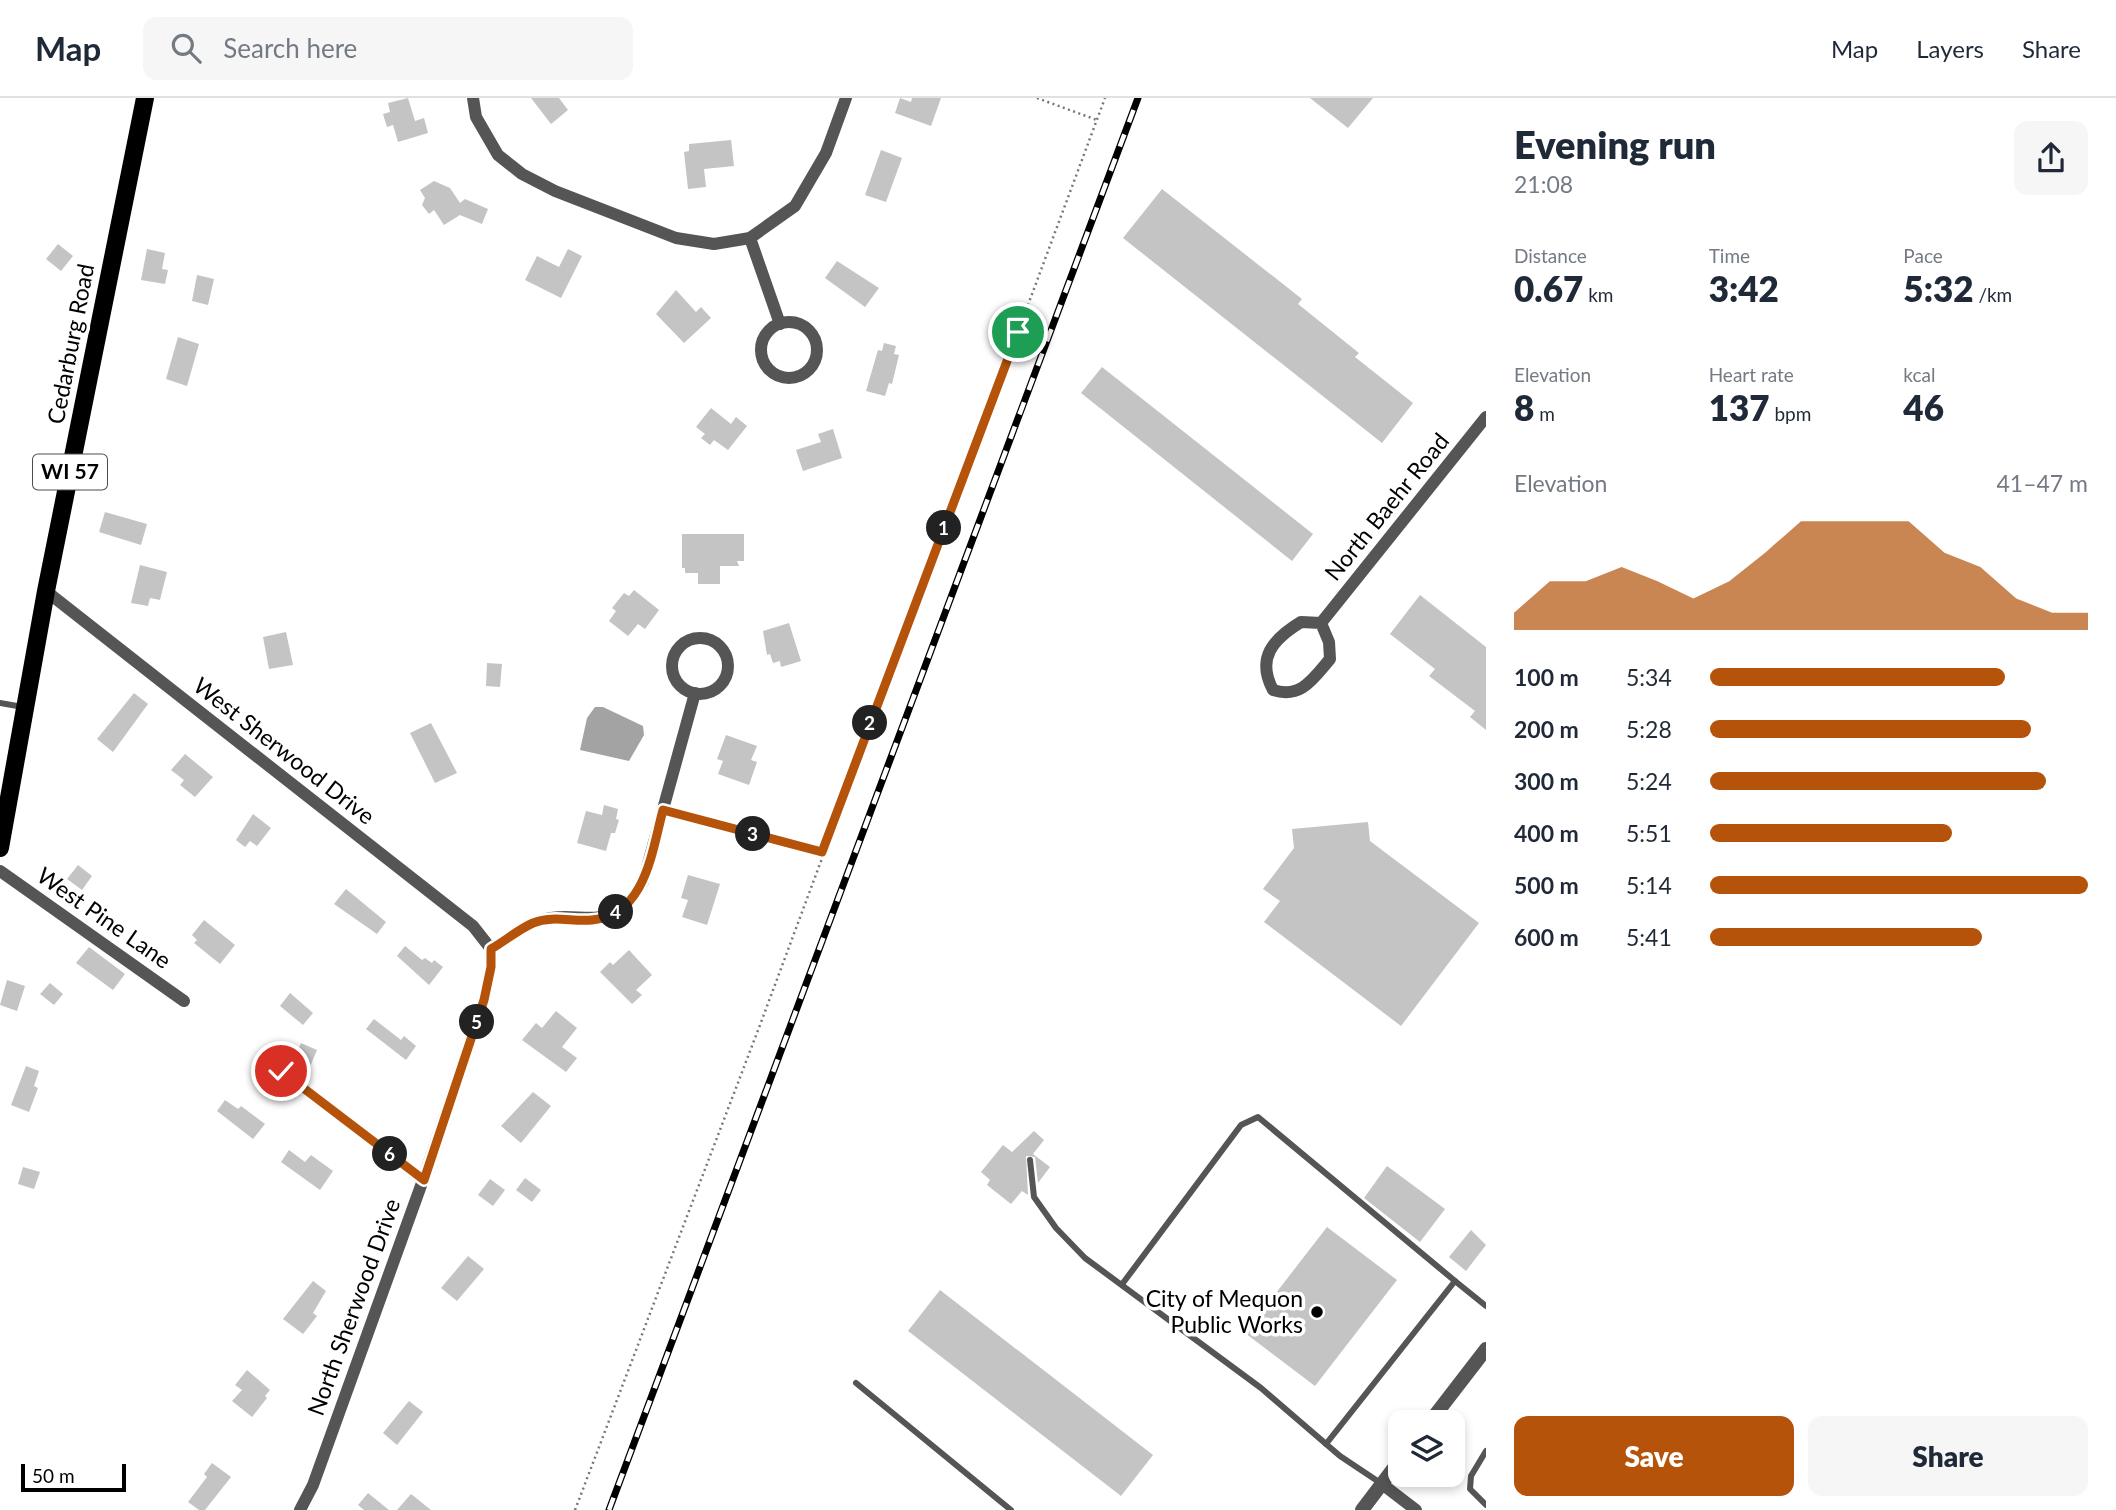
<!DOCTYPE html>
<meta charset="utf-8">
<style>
:root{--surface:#fff;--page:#f6f6f7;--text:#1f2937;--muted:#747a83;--line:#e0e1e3;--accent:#b45309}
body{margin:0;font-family:Lato,sans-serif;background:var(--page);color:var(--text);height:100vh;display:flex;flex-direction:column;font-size:26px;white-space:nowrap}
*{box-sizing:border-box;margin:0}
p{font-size:23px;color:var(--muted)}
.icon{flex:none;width:38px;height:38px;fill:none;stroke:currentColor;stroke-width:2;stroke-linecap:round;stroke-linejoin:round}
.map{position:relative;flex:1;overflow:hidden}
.sheet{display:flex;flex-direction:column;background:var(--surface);width:630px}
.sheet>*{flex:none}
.fabs{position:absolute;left:1388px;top:1312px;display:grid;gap:14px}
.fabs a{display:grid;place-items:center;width:77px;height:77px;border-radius:14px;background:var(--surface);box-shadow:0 4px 10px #0003;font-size:35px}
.scale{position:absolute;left:21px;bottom:18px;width:105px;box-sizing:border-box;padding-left:7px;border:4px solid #000;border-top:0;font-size:19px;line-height:24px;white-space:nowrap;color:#000;-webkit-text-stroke:5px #fff;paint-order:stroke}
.pin{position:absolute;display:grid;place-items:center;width:60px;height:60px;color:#fff;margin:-30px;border:4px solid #fff;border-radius:50%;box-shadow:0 2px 7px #0007}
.km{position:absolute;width:35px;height:35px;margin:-18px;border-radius:50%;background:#222;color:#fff;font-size:19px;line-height:35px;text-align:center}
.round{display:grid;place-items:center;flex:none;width:74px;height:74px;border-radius:14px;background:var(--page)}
.head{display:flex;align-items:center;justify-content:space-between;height:119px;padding:0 28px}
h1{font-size:38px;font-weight:800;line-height:52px}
.stats{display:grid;grid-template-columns:repeat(3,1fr);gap:10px;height:119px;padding:7px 28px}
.stats div{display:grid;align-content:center}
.stats b{font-size:35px;font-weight:800}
.stats small{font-size:19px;font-weight:400}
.stats p{font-size:19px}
.chart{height:196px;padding:14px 28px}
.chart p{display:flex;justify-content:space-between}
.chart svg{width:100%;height:126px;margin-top:7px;fill:var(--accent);opacity:.7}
.button{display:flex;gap:14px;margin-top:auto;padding:14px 28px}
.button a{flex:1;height:80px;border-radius:14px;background:var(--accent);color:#fff;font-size:28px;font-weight:800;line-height:80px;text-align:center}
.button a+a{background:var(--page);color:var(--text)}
ul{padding:0 28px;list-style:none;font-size:23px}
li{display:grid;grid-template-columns:112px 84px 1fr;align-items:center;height:52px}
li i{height:18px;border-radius:9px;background:var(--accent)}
header{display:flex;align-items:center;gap:42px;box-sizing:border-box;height:98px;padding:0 35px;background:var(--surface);border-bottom:2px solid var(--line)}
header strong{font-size:33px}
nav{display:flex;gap:38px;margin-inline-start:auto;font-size:24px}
.search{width:490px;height:63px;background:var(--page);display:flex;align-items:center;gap:18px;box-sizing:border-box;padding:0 24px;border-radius:14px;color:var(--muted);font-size:26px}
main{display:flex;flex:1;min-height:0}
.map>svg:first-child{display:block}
</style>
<header>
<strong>Map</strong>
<div class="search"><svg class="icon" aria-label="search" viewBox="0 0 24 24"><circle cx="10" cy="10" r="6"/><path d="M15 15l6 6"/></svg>Search here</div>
<nav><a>Map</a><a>Layers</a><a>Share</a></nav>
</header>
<main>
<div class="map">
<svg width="1486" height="1412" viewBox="0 0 1486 1412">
<rect width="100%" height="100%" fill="#fff"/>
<path fill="#a3a3a3" d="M595,609H603L643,628L644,637L629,663L580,652L587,620Z"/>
<g fill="#c4c4c4">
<path d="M408,0L415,23L424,20L428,35L398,44L393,27L387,29L383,16L390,14L388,5Z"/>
<path d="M531,0H559L568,12L551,26Z"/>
<path d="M900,0L911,4L912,0H941L931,28L895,15Z"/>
<path d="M1310,0H1373L1348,30Z"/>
<path d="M731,42L734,68L704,71L706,89L688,91L684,54L689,53V46Z"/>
<path d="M881,52L902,60L886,104L865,97Z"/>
<path d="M434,83L450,90L460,105L465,101L488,111L482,126L460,117L444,127L434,112L429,116L422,107L425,100L420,92Z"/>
<path d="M1162,91L1302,201L1298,206L1359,255L1355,259L1413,305L1382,345L1123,140Z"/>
<path d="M58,146L73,158L61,173L46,161Z"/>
<path d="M147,151L165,155L162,171L168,172L165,186L141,182Z"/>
<path d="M568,151L582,158L561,200L525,182L537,158L559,169Z"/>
<path d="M837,163L879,190L865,209L825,180Z"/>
<path d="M197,177L214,181L208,207L192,203Z"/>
<path d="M676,192L696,214L701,209L711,220L684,245L656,216Z"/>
<path d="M178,239L199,246L187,288L166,281Z"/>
<path d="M884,245L896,248L894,256L899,257L892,286L889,285L885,298L866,293L878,252L882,253Z"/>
<path d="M1102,269L1313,436L1292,463L1081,295Z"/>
<path d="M711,310L731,326L736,319L747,328L728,352L714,342L710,347L701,340L705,336L696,329Z"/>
<path d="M833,331L842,360L803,373L796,352L821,344L818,336Z"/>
<path d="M105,414L147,426L141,447L99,434Z"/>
<path d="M682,436H744V463H737L739,468H720V486H698V475H685V470H682Z"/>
<path d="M140,467L167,474L160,502L150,500L148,508L131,505Z"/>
<path d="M634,492L659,512L645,531L638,526L628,538L609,523L616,513L612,510L624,495L629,498Z"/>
<path d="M1420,497L1486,549V632L1470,619L1475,613L1429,578L1435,571L1390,536Z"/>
<path d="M789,525L801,563L781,569L780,563L773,565L770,556L767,557L763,533Z"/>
<path d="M286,534L293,567L269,571L263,539Z"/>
<path d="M487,565L502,566L500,589L486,588Z"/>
<path d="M134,595L148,606L113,654L97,641Z"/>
<path d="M431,625L457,675L435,685L410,635Z"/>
<path d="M726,637L757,648L751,662L757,664L749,687L718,676L723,663L717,661Z"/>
<path d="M185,656L213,679L195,699L180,687L184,682L171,672Z"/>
<path d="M604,707L618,711L616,721L619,722L615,735H611L606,753L577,745L586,713L602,717Z"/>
<path d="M253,716L271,730L257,748L250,743L245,749L236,742Z"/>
<path d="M1368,724L1370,743L1479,825L1401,928L1264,824L1280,803L1263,791L1294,750L1292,731Z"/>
<path d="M78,767L92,778L82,792L67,781Z"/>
<path d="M688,777L720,786L707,827L682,819L688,802L681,800Z"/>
<path d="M346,791L386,824L377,836L334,806Z"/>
<path d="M204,822L235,847L220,866L194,845L197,842L192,837Z"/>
<path d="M405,848L422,862L425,860L432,865L434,862L443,869L429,887L397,858Z"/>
<path d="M89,849L125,876L113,892L76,865Z"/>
<path d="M629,852L652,877L636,892L642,897L632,906L600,874L610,864L613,867Z"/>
<path d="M7,882L25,888L17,913L0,907Z"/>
<path d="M50,885L63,896L54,907L40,896Z"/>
<path d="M290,895L313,915L303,927L280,908Z"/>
<path d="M556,913L577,930L562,949L577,960L566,974L522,942L536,925L542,930Z"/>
<path d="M374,921L401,942L404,938L416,948L406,962L366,931Z"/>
<path d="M301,945L317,952L309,971L293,964Z"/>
<path d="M26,968L39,973L34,988L38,990L29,1014L11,1007Z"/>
<path d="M533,994L551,1008L521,1045L501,1028Z"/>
<path d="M225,1002L238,1011L241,1008L265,1026L253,1041L217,1013Z"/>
<path d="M1034,1033L1044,1042L1033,1056L1050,1069L1038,1085L1035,1059L1026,1058L1028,1097L1022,1093L1011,1106L987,1087L990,1082L981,1074L1003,1047L1012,1054Z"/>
<path d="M289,1052L305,1064L311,1057L333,1073L320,1092L281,1064Z"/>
<path d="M1387,1068L1445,1111L1420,1144L1364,1100Z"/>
<path d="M23,1069L40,1074L34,1091L18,1086Z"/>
<path d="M525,1080L541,1092L532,1104L516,1092Z"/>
<path d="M490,1081L505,1092L493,1108L478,1097Z"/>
<path d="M1327,1129L1397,1182L1315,1288L1245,1235Z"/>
<path d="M1471,1132L1486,1147L1466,1173L1449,1159Z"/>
<path d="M468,1158L484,1171L457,1203L441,1190Z"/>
<path d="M313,1183L326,1193L313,1215L317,1218L303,1236L283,1221Z"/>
<path d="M940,1192L1153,1357L1121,1398L908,1233Z"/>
<path d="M247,1272L270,1292L265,1298L267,1300L252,1319L232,1303L242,1292L235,1287Z"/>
<path d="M409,1303L423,1314L397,1347L383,1335Z"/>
<path d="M212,1365L231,1379L205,1412H199L188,1404L207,1379L204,1376Z"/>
<path d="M368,1395L389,1412H364L358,1407Z"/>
<path d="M411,1396L431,1412H397Z"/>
</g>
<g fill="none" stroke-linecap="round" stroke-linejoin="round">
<g stroke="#777" stroke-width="2.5" stroke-dasharray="2 3.5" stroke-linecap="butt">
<path d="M1037,0L1097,22"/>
<path d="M676,715L822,754"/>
<path d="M575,1412L760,927L1105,0"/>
</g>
<g stroke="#555" stroke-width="6">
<path d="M0,605L23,609"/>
<path d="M1030,1062L1034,1099L1056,1130L1085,1160L1261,1290L1340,1358L1382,1386"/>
<path d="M1455,1183L1486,1208"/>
<path d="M1123,1185L1241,1027L1258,1019L1455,1183L1326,1346"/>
<path d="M856,1285L1011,1412"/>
<path d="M1486,1353L1471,1378L1470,1391L1486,1407"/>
</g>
<g stroke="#555" stroke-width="12">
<path d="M473,0L476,19L498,57L522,76L555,93L676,140L714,146L750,140L795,108L826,55L846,0"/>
<path d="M750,140L780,226"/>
<circle cx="789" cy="252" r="28"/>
<path d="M46,493L473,828L491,851"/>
<path d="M1301,524L1321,525L1329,544L1330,561C1313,581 1301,601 1273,592C1256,560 1273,541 1301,524Z"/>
<path d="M1321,525L1486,319"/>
<circle cx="700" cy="568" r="28"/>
<path d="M0,773L184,903"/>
<path d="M281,973L423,1082"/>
<path d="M1382,1386L1416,1412"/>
<path d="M300,1412L313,1387L423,1082L484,902L491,869V851C505,843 519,831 533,825C581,806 606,844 643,784L695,595"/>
</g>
<g stroke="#555" stroke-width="14">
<path d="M1429,1325L1486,1251"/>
<path d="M1362,1412L1400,1362"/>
</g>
<path stroke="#000" stroke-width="18" d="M0,750L46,493L145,0"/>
<defs>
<path id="rail" d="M609,1412L1138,0"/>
</defs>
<use href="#rail" stroke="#000" stroke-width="7"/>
<use href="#rail" stroke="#fff" stroke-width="4.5" stroke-dasharray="13" stroke-linecap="butt"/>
</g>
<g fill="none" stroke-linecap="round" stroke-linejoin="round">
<defs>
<path id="route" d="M281,973L424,1082L484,902L491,869V851C505,843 519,831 533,825C553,817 572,824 592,822C646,817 652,752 663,712L822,754L1018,234"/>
</defs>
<use href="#route" stroke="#fff" stroke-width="14"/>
<use href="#route" stroke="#b45309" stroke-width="9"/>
</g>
<circle fill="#000" stroke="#fff" stroke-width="2.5" cx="1317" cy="1214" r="7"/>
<g text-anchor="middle" stroke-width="7" stroke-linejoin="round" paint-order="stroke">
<rect fill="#fff" stroke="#4c4c4c" stroke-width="2" x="33" y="356.5" width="74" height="35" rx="5"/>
<g font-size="21" font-weight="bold" fill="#000">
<text x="70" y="381">WI 57</text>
</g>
<g font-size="23" fill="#000" stroke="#fff">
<text transform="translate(71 246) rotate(-79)" y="8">Cedarburg Road</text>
<text transform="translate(1387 409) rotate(-51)" y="8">North Baehr Road</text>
<text transform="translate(284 653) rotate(38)" y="8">West Sherwood Drive</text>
<text transform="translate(104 820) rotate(35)" y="8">West Pine Lane</text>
<text transform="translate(354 1209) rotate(-70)" y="8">North Sherwood Drive</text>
</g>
<g font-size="23" fill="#000" stroke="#fff" text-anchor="end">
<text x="1303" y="1209">City of Mequon<tspan x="1303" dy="26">Public Works</tspan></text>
</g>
</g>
</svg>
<div class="fabs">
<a><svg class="icon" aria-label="layers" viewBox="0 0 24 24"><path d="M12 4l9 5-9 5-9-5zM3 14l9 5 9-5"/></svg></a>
</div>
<div class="scale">50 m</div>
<div class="pin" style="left:1018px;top:234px;background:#1e9e55"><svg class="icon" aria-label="arrive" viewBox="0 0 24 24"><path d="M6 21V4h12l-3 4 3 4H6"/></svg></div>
<div class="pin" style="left:281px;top:973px;background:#d93025"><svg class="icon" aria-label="check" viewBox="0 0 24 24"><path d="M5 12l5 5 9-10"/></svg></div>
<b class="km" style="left:944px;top:430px">1</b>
<b class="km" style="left:870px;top:625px">2</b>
<b class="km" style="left:753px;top:736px">3</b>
<b class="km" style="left:616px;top:814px">4</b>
<b class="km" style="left:477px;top:924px">5</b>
<b class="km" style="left:390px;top:1056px">6</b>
</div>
<section class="sheet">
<div class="head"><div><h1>Evening run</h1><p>21:08</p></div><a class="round"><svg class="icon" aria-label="share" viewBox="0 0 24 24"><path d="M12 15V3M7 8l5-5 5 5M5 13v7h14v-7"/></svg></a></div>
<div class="stats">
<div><p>Distance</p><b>0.67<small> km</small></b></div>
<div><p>Time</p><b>3:42</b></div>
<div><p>Pace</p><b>5:32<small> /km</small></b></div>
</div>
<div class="stats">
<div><p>Elevation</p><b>8<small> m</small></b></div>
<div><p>Heart rate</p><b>137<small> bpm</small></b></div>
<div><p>kcal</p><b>46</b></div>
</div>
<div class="chart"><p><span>Elevation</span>41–47 m</p>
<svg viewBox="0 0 160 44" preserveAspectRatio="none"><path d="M0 44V38L10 27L20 27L30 22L40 27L50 33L60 27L70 17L80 6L90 6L100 6L110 6L120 17L130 22L140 33L150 38L160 38V44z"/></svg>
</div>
<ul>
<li><b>100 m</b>5:34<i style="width:78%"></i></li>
<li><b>200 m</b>5:28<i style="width:85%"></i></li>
<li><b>300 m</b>5:24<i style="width:89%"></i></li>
<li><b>400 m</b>5:51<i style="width:64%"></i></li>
<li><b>500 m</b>5:14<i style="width:100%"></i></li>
<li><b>600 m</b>5:41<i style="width:72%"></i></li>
</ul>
<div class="button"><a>Save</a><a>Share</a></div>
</section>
</main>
